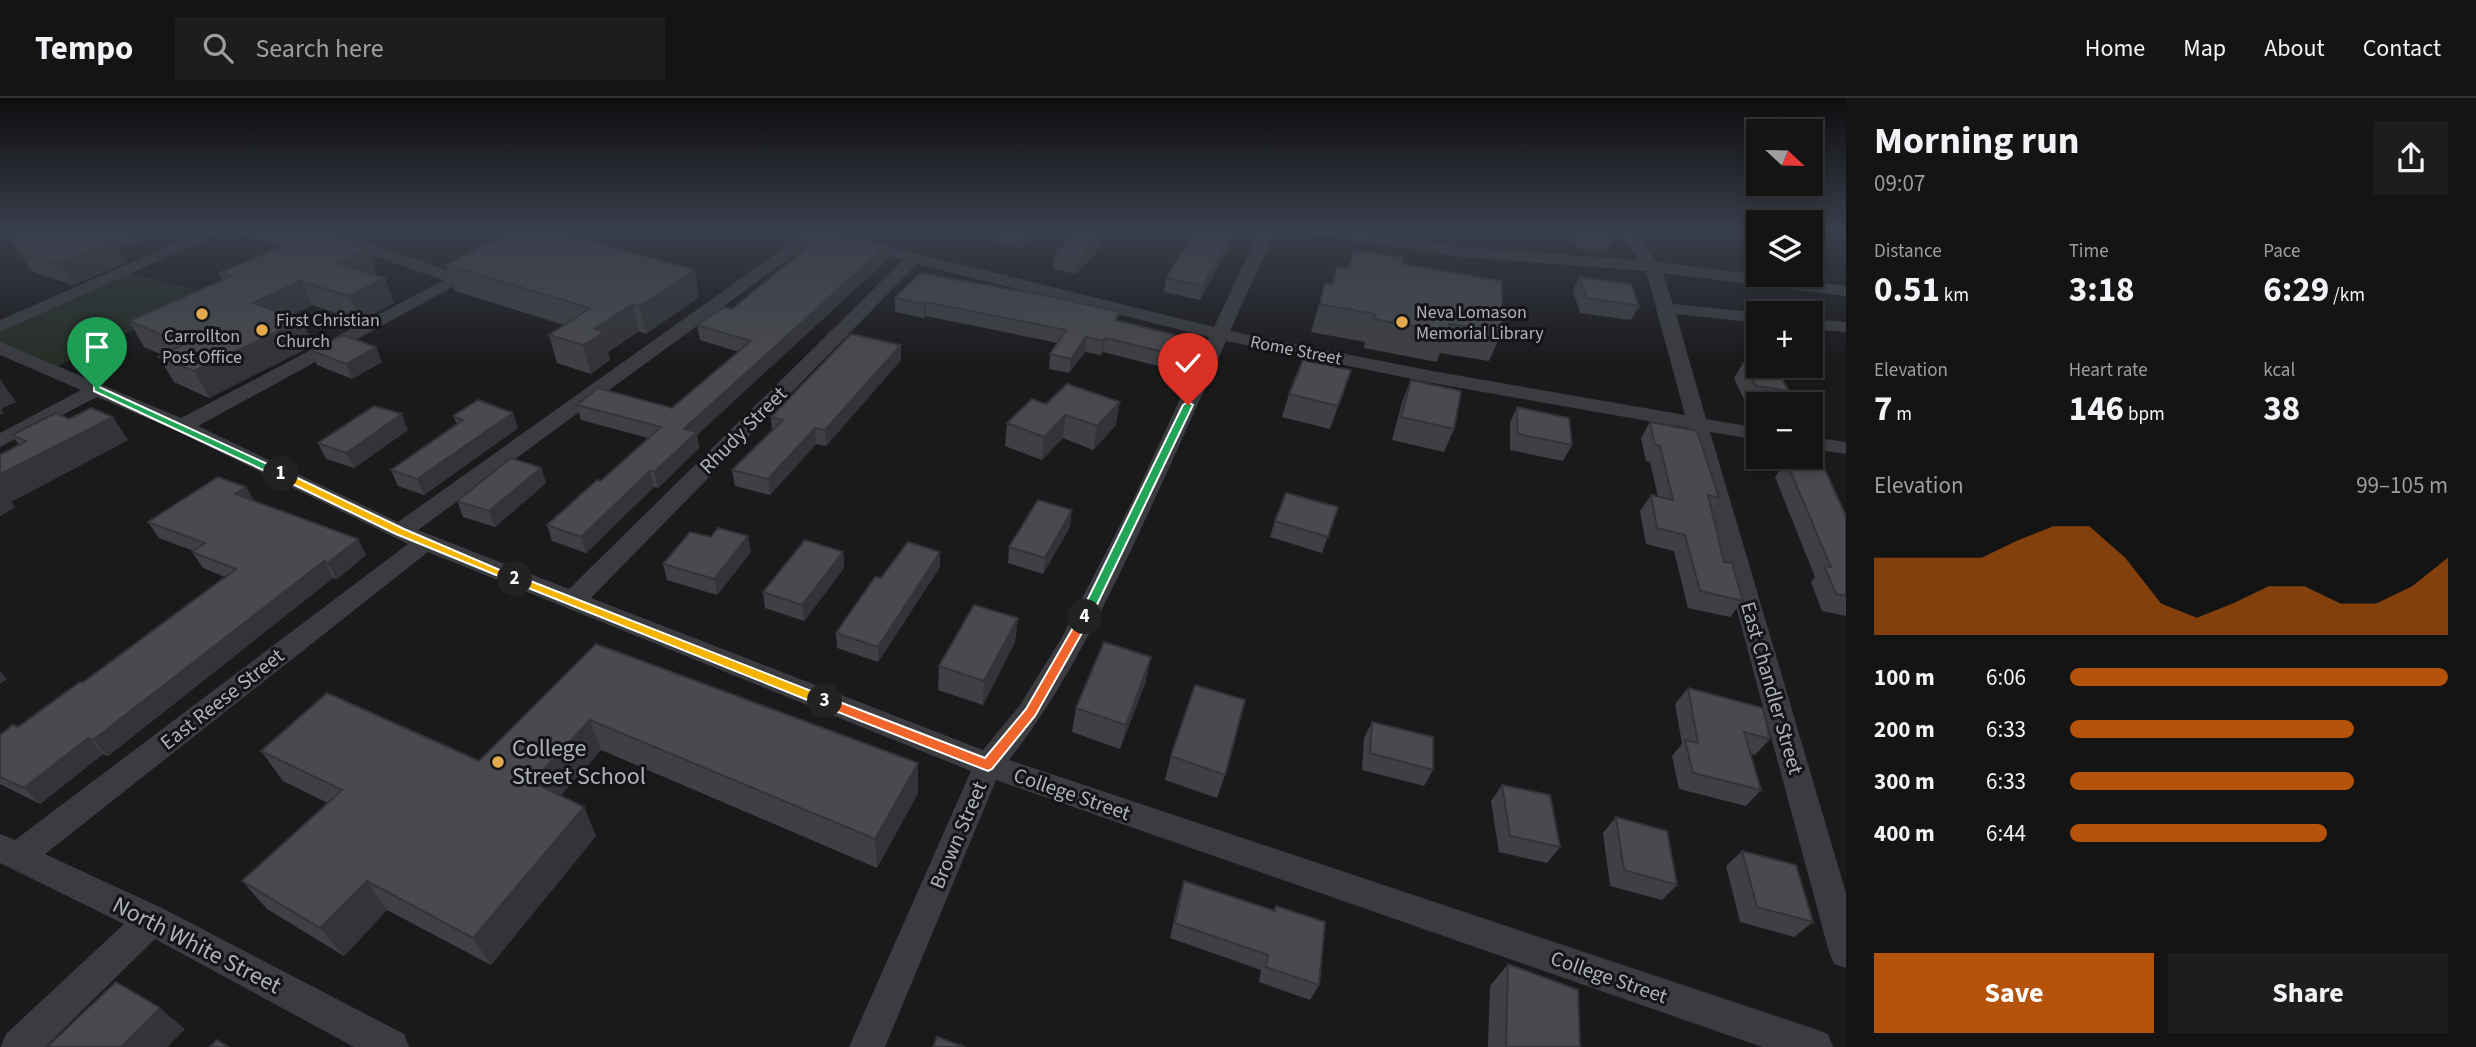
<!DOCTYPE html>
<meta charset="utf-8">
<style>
:root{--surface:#141415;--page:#1d1d1e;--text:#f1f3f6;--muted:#9d9ea0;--line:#333334;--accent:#b45309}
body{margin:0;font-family:"Source Sans 3",sans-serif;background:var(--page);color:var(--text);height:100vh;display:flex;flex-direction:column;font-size:26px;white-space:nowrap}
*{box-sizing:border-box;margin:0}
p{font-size:23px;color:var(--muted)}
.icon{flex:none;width:38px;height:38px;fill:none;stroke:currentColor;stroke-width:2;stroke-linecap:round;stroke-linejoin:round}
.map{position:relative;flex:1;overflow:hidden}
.side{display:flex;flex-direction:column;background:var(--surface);width:630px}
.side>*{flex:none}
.needle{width:46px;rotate:112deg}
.buttons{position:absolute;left:1746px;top:21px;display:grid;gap:14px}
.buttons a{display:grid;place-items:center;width:77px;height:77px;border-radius:0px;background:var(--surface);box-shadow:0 4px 10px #0003,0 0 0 2px var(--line);font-size:35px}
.pin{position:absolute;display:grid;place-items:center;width:60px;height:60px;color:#fff;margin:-72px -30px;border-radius:50% 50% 50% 0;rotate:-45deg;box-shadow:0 0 7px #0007}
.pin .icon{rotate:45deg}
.km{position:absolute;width:35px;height:35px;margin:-18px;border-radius:50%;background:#222;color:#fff;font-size:19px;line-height:35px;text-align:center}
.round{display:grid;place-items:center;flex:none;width:74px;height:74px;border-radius:0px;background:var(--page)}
.summary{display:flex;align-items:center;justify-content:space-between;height:119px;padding:0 28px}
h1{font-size:38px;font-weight:700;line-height:52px}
.figures{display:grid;grid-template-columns:repeat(3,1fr);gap:10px;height:119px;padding:7px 28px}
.figures div{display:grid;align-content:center}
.figures b{font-size:35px;font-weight:700}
.figures small{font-size:19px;font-weight:400}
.figures p{font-size:19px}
.chart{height:196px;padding:14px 28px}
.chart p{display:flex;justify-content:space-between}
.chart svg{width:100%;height:126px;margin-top:7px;fill:var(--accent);opacity:.7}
.button{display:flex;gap:14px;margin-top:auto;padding:14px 28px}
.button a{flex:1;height:80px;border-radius:0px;background:var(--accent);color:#fff;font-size:28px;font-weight:700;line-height:80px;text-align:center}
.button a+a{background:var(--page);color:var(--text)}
ul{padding:0 28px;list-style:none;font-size:23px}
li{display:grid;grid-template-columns:112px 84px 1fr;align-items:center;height:52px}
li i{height:18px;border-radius:9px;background:var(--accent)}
header{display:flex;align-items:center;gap:42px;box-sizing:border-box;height:98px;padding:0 35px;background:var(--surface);border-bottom:2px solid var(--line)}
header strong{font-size:33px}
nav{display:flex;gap:38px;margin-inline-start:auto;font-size:24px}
.search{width:490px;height:63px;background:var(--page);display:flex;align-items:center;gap:18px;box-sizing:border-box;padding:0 24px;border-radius:0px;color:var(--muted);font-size:26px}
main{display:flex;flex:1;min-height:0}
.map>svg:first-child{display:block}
</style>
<header>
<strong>Tempo</strong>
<div class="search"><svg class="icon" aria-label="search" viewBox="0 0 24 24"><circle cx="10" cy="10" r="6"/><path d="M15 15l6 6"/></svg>Search here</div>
<nav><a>Home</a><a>Map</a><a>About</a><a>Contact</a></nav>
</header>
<main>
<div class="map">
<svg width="1846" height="949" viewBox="0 0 1846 949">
<rect width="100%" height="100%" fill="#1a1a1c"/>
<path fill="#262e27" d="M124,174L212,195L51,271L0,250V229Z"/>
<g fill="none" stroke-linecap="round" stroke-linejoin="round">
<g fill="#3b3c40" fill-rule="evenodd">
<path d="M208,131H229L0,234V222Z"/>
<path d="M301,131H324L457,175L481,164L489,169L198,328L398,424L802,137L790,131H828L826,133L1214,229L1260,131H1276L1230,233L1432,273L1685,317L1646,173L1462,159L1311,136L1303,131H1342L1462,149L1639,162L1618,131H1634L1657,164L1846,188V198L1663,175L1673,206L1761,215H1759V225L1676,216L1706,321L1759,330V342L1710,334L1846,795V870L1834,866L1829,854L1688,330L1432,285L1226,243C1191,321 1157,398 1120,475C1087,541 1055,604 1009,662L1815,931L1828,936L1833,949H1762L996,682L885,949H849L971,673L428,454L45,756L164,811L404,936L409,949H354L155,841L45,949H1L6,936L124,826L0,765V736L15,742L408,446L175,332L97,299L0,349V335L81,292L0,257V244L181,320L444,182L304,134ZM817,140L903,162L569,491L418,432ZM917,166L1209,239L1133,402L1061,541L1020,607L983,652L591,500Z"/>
<path d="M1811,221L1846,224V234L1811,231Z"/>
<path d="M1811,339L1846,344V356L1811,351Z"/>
</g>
</g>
<g fill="#3f4043">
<path d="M0,131H174L130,149L115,144L127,164L73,187L31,173L17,151L12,137L0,141Z"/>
<path d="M231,131H327L377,175L374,177L385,180L394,205L360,223L312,207L290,218L314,247L209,300L174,284L159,259L163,257L144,249L129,223L222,182L219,175L283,147L233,135Z"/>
<path d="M332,131H380L362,141Z"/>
<path d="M998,131H1039L1023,150L997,145Z"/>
<path d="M1188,131H1236L1229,150L1200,202L1164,194L1166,180L1194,135L1187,133Z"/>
<path d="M1564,131H1612L1613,139L1607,152L1578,151Z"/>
<path d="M1680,131H1703L1702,133Z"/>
<path d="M887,147L888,161L697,337L699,350L658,390L654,389L586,455L552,443L547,427L601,383L648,340L581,322L577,307L672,310L739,254L700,242L697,227Z"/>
<path d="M1100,151L1076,176L1053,171L1054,157Z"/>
<path d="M1402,166L1502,234L1489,263L1440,255L1437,264L1364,250L1365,244L1311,234L1325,185L1332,186L1337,169L1348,170Z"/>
<path d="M446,167L699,199L646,236L639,233L608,254L610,262L591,276L557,265L549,237L564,227L455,193Z"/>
<path d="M1579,179L1639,208L1631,222L1580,215L1573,193Z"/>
<path d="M895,200L1075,205L1119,223L1175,237L1172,251L1162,269L1103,254L1101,257L1085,254L1069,275L1049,271L1050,256L1058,245L926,218L924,220L895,214Z"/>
<path d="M310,252L382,264L352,281L317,267Z"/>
<path d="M901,262L826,348L816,346L770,397L735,388L732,372L772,333L771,319Z"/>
<path d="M1743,265L1789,293L1780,306H1763L1745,304L1734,280Z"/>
<path d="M1351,272L1330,331L1282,319L1289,296Z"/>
<path d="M1411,282L1454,331L1444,354L1392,342L1402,304Z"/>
<path d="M1046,306L1116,327L1093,352L1063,340L1042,362L1005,348L1007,325Z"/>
<path d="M1517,309L1572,347L1563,363L1510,352V325Z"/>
<path d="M453,318L518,330L424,397L398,388L391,372L457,326Z"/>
<path d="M69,321L128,342L11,404L15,409L0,418V357L19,347L12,337Z"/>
<path d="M1650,324L1719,400L1711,412L1724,464L1743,503L1730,519L1688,510L1674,453L1646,446L1640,413L1651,397L1658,399L1650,364L1646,363L1641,340Z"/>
<path d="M408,332L354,370L326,361L318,345Z"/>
<path d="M1786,363L1846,418V518L1822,513L1811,484L1815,479L1775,379Z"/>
<path d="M541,370L546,385L495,429L463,419L457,403Z"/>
<path d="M255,403L366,457L337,481L333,480L108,658L103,656L40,706L0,686V637L18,629L82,585L225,479L203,470L192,454L194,453L159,440L148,424Z"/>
<path d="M1338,409L1322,455L1270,439L1275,423Z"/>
<path d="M1070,429L1043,476L1008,465L1009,449Z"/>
<path d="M751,454L717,497L667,482L663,466Z"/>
<path d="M843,454L844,470L804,523L765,510L763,494Z"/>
<path d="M940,469L878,564L837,550L836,535L881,480Z"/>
<path d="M1018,520L1015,544L983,607L938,592L939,568Z"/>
<path d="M596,546L918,665V695L877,770L601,652L560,698L584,709L596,738L491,867L387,812L344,858L267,811L242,783L328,705L283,683L261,653L479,663Z"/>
<path d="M1146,583L1120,651L1072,634L1076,610Z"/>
<path d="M1688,590L1770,641L1755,657L1751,656L1761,692L1746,708L1679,691L1672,658L1682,646L1675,606Z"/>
<path d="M1372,624L1433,672L1424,688L1362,672L1364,640Z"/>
<path d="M1171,658L1225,677L1217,700L1165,682Z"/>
<path d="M1502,687L1560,749L1547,765L1499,754L1491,703Z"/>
<path d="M1616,719L1677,787L1662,802L1610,788L1603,735Z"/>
<path d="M1742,753L1813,824L1794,839L1740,824L1726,768Z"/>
<path d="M1184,783L1273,813L1276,808L1319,887L1310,902L1259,884L1261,872L1170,840L1179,799Z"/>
<path d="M1508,866L1580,949H1488L1490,888Z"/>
</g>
<g fill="#333437">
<path d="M0,131H14L16,135L0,141Z"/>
<path d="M120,131H174L130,149Z"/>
<path d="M358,131H380L362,141Z"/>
<path d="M1028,131H1039L1023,150L1024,137Z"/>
<path d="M1234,131H1236L1229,150L1200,202L1203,188Z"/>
<path d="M337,134L343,150L322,142Z"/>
<path d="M1101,137L1100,151L1076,176L1078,162Z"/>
<path d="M114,143L127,164L73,187L60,166Z"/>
<path d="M887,147L888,161L697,337L699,350L658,390L654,374L684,331Z"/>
<path d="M368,151L377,175L348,189L338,165Z"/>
<path d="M695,172L699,199L646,236L640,208Z"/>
<path d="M385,180L394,205L360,223L349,198Z"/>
<path d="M300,183L312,207L265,230L253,205Z"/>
<path d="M926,204V218L924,220V206Z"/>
<path d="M633,206L639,233L608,254L610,262L591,276L583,247L594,231Z"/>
<path d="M302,222L314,247L209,300L194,273Z"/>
<path d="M1175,237L1172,251L1162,269L1164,254Z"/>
<path d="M1086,239L1085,254L1069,275L1071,261Z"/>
<path d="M1105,240L1103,254L1101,257L1103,243Z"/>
<path d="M901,247V262L826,348L825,332Z"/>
<path d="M376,249L382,264L352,281L346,266Z"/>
<path d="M0,281L16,304L1,311L4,315L0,317Z"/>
<path d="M1120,304L1116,327L1093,352L1097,328Z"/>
<path d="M513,315L518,330L424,397L417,381Z"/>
<path d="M402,316L408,332L354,370L346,355Z"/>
<path d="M1066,317L1063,340L1042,362L1044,339Z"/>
<path d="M113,319L128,342L11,404L15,409L0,418V376Z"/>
<path d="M815,330L816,346L770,397L768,381Z"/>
<path d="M541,370L546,385L495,429L489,413Z"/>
<path d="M650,373L654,389L586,455L581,439Z"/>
<path d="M246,389L256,405L235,396Z"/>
<path d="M1072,412L1070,429L1043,476L1045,460Z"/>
<path d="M748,438L751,454L717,497L714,481Z"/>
<path d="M358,441L366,457L337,481L328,465Z"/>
<path d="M843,454L844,470L804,523L802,507Z"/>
<path d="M940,454V469L878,564V549Z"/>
<path d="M324,463L333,480L108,658L93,642Z"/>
<path d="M1018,520L1015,544L983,607L984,583Z"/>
<path d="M1151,559L1146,583L1120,651L1126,627Z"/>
<path d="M0,573L7,581L0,586Z"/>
<path d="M590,622L601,652L545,714L532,684Z"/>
<path d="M88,640L103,656L40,706L24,690Z"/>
<path d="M918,665V695L877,770L875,741Z"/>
<path d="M584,709L596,738L491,867L473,840Z"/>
<path d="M367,783L387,812L344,858L320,830Z"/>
<path d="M160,910L185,931L167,949H121Z"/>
</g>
<g fill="#494a4e" stroke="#333437" stroke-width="2">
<path d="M9,131H76L114,143L60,166L17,151Z"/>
<path d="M275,131H327L337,134L328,139L314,134L305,138Z"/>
<path d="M516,131H547L695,172L640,208L633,206L594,231L604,234L583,247L549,237L590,210L446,167Z"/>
<path d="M998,131H1028L1024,137L997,132Z"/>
<path d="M1196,131H1234L1203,188L1166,180Z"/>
<path d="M1580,131H1612L1613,139L1584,137Z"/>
<path d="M1079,132L1101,137L1078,162L1054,157Z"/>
<path d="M314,134L368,151L338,165L385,180L349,198L300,183L253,205L302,222L194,273L159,259L184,246L129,223L232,178L219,175Z"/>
<path d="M826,134L887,147L684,331L697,334L654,374L650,373L581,439L547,427L597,382L601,383L661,329L577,307L598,290L672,310L751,243L697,227L724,209L732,211Z"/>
<path d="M1354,152L1403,160L1402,166L1502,183V234L1449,226L1448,235L1374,221L1375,216L1320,206L1325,185L1333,187L1337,169L1348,170Z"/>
<path d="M920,175L1075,203L1074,204L1120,214L1115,222L1175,237L1164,254L1105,240L1103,243L1086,239L1071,261L1050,256L1066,232L926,204L924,206L895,200Z"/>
<path d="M1579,179L1631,186L1639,208L1587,200Z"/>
<path d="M851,236L901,247L825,332L815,330L768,381L732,372L783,322L771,319Z"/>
<path d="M343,237L376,249L346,266L310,252Z"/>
<path d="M1303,262L1351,272L1338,308L1289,296Z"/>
<path d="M1743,265L1775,269L1789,293L1756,288Z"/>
<path d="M1411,282L1461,293L1454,331L1401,319Z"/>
<path d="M1067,286L1120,304L1097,328L1066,317L1044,339L1007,325L1032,301L1046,306Z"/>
<path d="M478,302L513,315L417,381L391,372L463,322L453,318Z"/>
<path d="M374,308L402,316L346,355L318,345Z"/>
<path d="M1517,309L1569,320L1572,347L1518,336Z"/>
<path d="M91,310L113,319L0,376V357L26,343L12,337L56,315L69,321Z"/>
<path d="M1650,324L1697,333L1719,400L1708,397L1724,464L1732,465L1743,503L1700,493L1685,437L1657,430L1651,397L1673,402L1660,348L1655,347Z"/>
<path d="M511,360L541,370L489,413L457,403Z"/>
<path d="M1786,363L1824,370L1846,418V498L1836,496L1824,468L1831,469Z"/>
<path d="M218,379L246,389L235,396L358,441L328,465L324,463L93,642L88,640L24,690L0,679V637L13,627L18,629L80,584L82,585L236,471L192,454L205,445L148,424Z"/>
<path d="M1286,395L1338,409L1328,439L1275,423Z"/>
<path d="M1038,402L1072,412L1045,460L1009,449Z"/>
<path d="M718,430L748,438L714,481L663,466L690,434L711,439Z"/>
<path d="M805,442L843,454L802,507L763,494Z"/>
<path d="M908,444L940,454L878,549L836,535L875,479L881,480Z"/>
<path d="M974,507L1018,520L984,583L939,568Z"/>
<path d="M1104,544L1151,559L1126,627L1076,610Z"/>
<path d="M596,546L918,665L875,741L590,622L532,684L584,709L473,840L367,783L320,830L242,783L342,692L261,653L327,595L479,663Z"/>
<path d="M1195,587L1245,602L1225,677L1171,658Z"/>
<path d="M1688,590L1763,610L1770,641L1744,634L1761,692L1693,675L1685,642L1698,645Z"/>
<path d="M1372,624L1433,639V672L1370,655Z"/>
<path d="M1502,687L1550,697L1560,749L1510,738Z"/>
<path d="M1616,719L1667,733L1677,787L1624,772Z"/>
<path d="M1742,753L1796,767L1813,824L1757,809Z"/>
<path d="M1184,783L1275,813L1276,808L1325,824L1319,887L1266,869L1268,857L1175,825Z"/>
<path d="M1508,866L1578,892L1580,949H1506Z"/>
<path d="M116,884L160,910L121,949H47Z"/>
<path d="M937,939L965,949H933Z"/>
<path d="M217,942L229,949H210Z"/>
</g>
<linearGradient id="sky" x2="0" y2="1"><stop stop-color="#0e0e0f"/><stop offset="0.5" stop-color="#383e4b"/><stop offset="1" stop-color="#383e4b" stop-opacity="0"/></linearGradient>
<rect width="1846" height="264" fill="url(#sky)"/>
<path fill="#22a559" stroke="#fff" stroke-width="2" d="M97,288L285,374L286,376L278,379L94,293V289Z"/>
<path fill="#f5b400" stroke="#fff" stroke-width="2" d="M278,374H285L404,431L521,481L515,485L511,483L396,436L278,379Z"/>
<path fill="#f5b400" stroke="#fff" stroke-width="2" d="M515,477L829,600L831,603L825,608L820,607L511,483V478Z"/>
<path fill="#f0652b" stroke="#fff" stroke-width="2" d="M1085,515L1091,519L1035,618L992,671L988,673L820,607L818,603L825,598L829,600L985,660L1026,611L1081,516Z"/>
<path fill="#22a559" stroke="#fff" stroke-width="2" d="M1188,304L1193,307L1091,519L1085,524L1081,522L1079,519L1183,307Z"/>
<g fill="#e2aa4c" stroke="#151517" stroke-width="2.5">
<circle cx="202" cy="216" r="7"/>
<circle cx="1402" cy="224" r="7"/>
<circle cx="262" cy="232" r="7"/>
<circle cx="498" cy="664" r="7"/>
</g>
<g text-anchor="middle" stroke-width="6" stroke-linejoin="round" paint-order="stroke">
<g font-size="18" fill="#adb2ba" stroke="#151517" text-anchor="start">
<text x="1416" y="220">Neva Lomason<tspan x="1416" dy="21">Memorial Library</tspan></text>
<text x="276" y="228">First Christian<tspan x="276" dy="21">Church</tspan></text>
<text x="202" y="244" text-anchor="middle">Carrollton<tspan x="202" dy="21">Post Office</tspan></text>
</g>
<g font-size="18" fill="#adb2ba" stroke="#151517">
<text transform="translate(1296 252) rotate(11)" y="6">Rome Street</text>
</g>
<g font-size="21" fill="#adb2ba" stroke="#151517">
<text transform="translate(743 332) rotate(-45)" y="7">Rhudy Street</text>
<text transform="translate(1772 590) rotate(74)" y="7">East Chandler Street</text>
<text transform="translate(222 601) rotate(-38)" y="7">East Reese Street</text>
<text transform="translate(1072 696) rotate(19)" y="7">College Street</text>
<text transform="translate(958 737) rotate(-67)" y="7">Brown Street</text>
<text transform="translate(1609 879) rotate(19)" y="7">College Street</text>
</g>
<g font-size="24" fill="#adb2ba" stroke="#151517" text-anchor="start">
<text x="512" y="658">College<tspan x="512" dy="28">Street School</tspan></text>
</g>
<g font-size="24" fill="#adb2ba" stroke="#151517">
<text transform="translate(197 847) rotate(27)" y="8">North White Street</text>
</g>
</g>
</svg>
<div class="buttons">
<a><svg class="needle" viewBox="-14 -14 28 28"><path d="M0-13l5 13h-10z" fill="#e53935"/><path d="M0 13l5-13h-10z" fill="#9d9ea0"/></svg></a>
<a><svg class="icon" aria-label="layers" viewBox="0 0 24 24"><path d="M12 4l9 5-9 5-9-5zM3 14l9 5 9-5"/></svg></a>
<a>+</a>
<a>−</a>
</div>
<div class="pin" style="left:97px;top:291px;background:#1e9e55"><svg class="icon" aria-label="arrive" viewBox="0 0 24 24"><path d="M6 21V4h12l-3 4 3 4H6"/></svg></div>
<div class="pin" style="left:1188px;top:307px;background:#d93025"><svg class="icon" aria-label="check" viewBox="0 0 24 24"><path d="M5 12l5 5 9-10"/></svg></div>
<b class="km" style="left:281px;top:376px">1</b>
<b class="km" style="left:515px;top:481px">2</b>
<b class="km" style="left:825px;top:603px">3</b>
<b class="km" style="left:1085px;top:519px">4</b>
</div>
<section class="side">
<div class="summary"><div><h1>Morning run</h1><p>09:07</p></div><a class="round"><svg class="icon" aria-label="share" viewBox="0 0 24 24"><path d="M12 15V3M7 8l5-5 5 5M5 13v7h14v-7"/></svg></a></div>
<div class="figures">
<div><p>Distance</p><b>0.51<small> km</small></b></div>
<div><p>Time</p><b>3:18</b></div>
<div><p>Pace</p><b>6:29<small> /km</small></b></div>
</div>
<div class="figures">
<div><p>Elevation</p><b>7<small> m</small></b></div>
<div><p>Heart rate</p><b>146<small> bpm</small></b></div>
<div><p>kcal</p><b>38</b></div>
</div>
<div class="chart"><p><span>Elevation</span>99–105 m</p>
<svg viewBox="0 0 160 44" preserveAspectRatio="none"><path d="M0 44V17L10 17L20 17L30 17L40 11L50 6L60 6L70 17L80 33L90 38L100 33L110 27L120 27L130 33L140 33L150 27L160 17V44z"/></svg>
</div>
<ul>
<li><b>100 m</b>6:06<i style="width:100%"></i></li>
<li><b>200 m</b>6:33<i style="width:75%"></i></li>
<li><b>300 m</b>6:33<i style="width:75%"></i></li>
<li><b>400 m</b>6:44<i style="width:68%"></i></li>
</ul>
<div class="button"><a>Save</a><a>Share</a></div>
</section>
</main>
